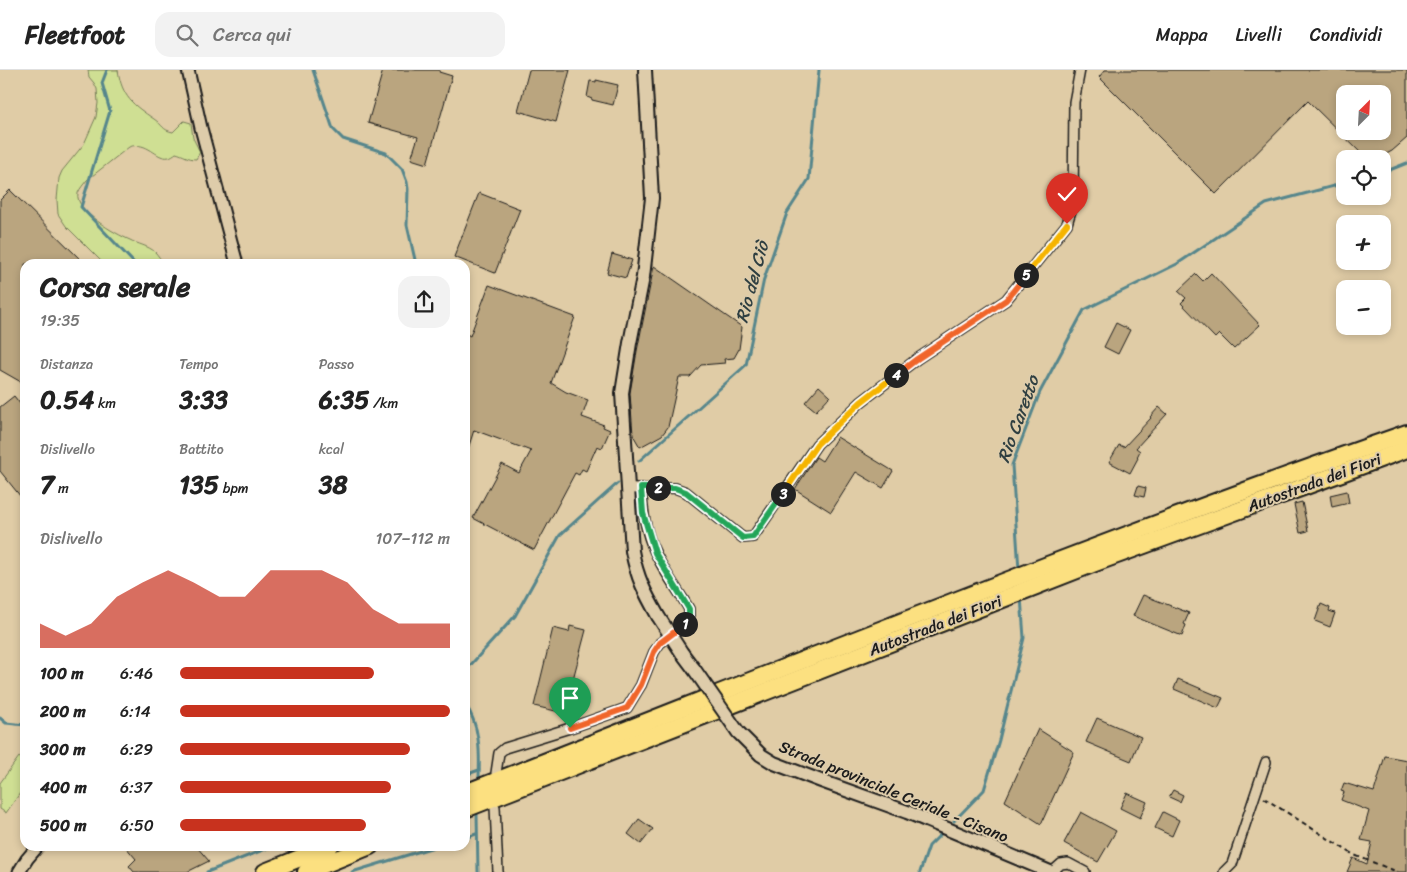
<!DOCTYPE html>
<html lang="it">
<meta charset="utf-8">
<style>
:root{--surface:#fff;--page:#f2f2f2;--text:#222;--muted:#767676;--line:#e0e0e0;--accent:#c8321e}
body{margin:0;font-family:Sriracha,sans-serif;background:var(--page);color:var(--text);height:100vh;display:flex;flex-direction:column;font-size:19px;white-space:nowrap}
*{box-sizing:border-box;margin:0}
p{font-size:16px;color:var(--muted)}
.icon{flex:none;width:28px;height:28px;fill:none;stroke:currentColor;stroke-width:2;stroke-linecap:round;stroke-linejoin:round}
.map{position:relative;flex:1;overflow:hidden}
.drawer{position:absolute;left:20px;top:189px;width:450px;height:592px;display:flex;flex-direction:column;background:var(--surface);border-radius:15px;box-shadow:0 2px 8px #0003}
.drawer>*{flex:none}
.needle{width:32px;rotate:24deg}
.tools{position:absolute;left:1336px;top:15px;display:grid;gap:10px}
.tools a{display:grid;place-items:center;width:55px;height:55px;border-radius:10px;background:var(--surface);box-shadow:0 2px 8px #0003;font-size:25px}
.pin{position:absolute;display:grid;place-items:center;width:42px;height:42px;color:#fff;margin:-51px -21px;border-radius:50% 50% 50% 0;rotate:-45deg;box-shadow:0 0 5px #0007}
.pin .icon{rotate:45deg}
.km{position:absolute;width:25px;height:25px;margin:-12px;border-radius:50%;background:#222;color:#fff;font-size:14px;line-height:25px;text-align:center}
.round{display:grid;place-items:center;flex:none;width:52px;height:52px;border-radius:15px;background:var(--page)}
.overview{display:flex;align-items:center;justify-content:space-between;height:85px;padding:0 20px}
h1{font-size:28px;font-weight:800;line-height:38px}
.stats{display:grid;grid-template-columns:repeat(3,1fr);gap:8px;height:85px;padding:5px 20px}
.stats div{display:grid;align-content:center}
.stats b{font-size:25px;font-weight:800}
.stats small{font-size:14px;font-weight:400}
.stats p{font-size:14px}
.chart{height:140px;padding:10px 20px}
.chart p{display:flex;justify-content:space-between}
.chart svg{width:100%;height:90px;margin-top:5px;fill:var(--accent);opacity:.7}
ul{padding:0 20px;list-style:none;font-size:16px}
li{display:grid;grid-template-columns:80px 60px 1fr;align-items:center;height:38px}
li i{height:12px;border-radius:6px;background:var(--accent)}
header{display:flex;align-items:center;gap:30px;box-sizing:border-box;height:70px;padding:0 25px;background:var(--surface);border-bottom:1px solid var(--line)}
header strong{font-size:24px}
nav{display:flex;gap:28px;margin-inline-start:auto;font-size:18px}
.search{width:350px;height:45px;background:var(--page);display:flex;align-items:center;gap:12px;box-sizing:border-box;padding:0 18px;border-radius:15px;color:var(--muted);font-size:19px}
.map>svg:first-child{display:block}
</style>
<header>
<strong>Fleetfoot</strong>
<div class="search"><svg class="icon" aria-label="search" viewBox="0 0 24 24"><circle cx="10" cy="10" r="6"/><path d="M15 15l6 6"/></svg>Cerca qui</div>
<nav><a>Mappa</a><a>Livelli</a><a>Condividi</a></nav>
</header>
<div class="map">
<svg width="1407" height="802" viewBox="0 0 1407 802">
<rect width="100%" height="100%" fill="#e0cca6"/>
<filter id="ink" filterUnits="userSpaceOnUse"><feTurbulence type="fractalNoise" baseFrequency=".02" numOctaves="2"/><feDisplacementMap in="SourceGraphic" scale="10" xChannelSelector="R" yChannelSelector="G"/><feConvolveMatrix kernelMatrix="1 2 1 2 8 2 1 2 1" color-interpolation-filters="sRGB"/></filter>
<g filter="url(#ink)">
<g fill="#cfdf93" stroke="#767e58">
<path d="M88,0H118C122,27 133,35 154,49C163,55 162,60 173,62L184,51L191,53L193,68L200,82L196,89C188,89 184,85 176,83C175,84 170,87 169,87C156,90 148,70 129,77L87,110C84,114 80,118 78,123C74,141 116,164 130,170C137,174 149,176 155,182C158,185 161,190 164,194H104L66,156L58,144L57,130L59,108L62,101L84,74L96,47L98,33L97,19L94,13L89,7Z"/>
<path d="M19,687L25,692V716L6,743L0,739V713Z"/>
</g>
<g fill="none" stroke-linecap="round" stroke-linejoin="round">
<g stroke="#56868c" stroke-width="3">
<path d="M107,0L102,13L110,41L81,137L135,194"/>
<path d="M313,0L333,59L343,69L386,83L402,99L407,112L408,119L407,155L416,194"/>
<path d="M1382,103L1407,93"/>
<path d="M639,391L746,295L764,209L787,143L809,109L819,0"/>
<path d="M1019,500L1012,395L1040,322L1084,240L1177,194L1266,134L1345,113"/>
<path d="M465,601L515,546L560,465L618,413"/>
<path d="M465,634C480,655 480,682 479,707"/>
<path d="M0,648L6,653L25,655"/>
<path d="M465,705L479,700"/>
<path d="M477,744L478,802"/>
<path d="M954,751L984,720L999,670L1024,568L1021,527"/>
<path d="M465,768L476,764"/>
<path d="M207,802L273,776"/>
<path d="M352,802L437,776"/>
<path d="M920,802L929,776L940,765"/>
</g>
</g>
<g fill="#baa57f" stroke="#1c1c1c" fill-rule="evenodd">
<path d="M383,0H440L439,2L452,6L427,94L411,89L418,67L368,53Z"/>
<path d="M529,0H570L556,52L518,41Z"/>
<path d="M1105,0H1407V68L1392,81L1377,89H1367L1308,31L1216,124L1099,7ZM1345,24H1382V61H1345Z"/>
<path d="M596,10L618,15L613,35L592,30V29L587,27L590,11L596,12Z"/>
<path d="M10,120L85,194H25V307L21,312L0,300V130Z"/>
<path d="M479,123L520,139L495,203L454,187Z"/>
<path d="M612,184L632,190L626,208L607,203Z"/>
<path d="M654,196L742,257L739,279L734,288L724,289L725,293L701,295L690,307H679L668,357L662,365L640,377L633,365L630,323L637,281Z"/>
<path d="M1211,203L1260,255L1234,279L1219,264L1215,268L1181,233L1186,228L1178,221L1196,204L1203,211Z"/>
<path d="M489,215L575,247L551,313L566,322L588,330L582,347L604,355L603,357L610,360L602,378L597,376L586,401L582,399L579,405L575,403L534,480L473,448L502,394L519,403L531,381L474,360L467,382H465V263L470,266Z"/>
<path d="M1116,253L1130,260L1118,284L1104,277Z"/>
<path d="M819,316L830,326L816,341L805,332Z"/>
<path d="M14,326L25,340V432L0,401V337Z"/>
<path d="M1159,337L1167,344L1136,378L1140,381L1137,387L1138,388L1130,403L1109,392L1119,375L1124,377L1151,348L1150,347Z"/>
<path d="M837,367L893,401L883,418L856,402L831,442L795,419L816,387L822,391Z"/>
<path d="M1138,416L1146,418L1144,427L1135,425Z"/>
<path d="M1347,421L1349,433L1332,437L1330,425Z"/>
<path d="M1302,432L1308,461L1300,463L1294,434Z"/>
<path d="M1143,525L1189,543L1184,554L1186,555L1182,566L1133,546Z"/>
<path d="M1321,534L1330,538L1329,541L1335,543L1330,557L1315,551Z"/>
<path d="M570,556L586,560L564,643L534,636L553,558L569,562Z"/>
<path d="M1178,609L1223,628L1218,638L1174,619Z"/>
<path d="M1097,648L1141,667L1131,691L1086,672Z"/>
<path d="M1038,659L1074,682L1041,754L1005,731Z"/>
<path d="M1385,686L1407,690V802H1347L1353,788L1367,794L1372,772L1361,770L1369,741L1341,730L1344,722L1341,721L1344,713L1374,722Z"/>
<path d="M1173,720L1183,725L1180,732L1169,727Z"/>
<path d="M1127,723L1147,732L1140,748L1120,738Z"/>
<path d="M1081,742L1116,761L1098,792L1064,773Z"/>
<path d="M1163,742L1179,750L1172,766L1155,758Z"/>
<path d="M639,749L653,759L641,774L628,764Z"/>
<path d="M125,776H196L209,791L187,802H134L129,796L136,789Z"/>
</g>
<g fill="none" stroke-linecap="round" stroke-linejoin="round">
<defs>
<g id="minor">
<path d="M628,419L675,418L686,422L743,468L753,467L817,374L861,332L917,289L1006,230L1067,154L1073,134L1074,32L1080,0"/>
<path d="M496,703L499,683L505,678L570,658L627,638L641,615L654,582L660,573L683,557L689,550V539C678,520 664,502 655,482C645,462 643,440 641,418"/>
<path d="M495,737L498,802"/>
<path d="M1052,802L1061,794L1068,793L1085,802"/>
<path d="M1224,802L1232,794L1266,692"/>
</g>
<g id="tertiary">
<path d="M188,0L201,58L237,194"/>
<path d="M19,802L27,789L38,776"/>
</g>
<g id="secondary">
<path d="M645,0L652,128L643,207L630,273L622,323L632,481C637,508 645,523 658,546"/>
<path d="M682,583L694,599"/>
<path d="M738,662L761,685L774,693L821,711L907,742L1050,802"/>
</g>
<g id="motorway">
<path d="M465,723C778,601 1089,474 1407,363"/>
<path d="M465,739L1095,493L1407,379"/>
<path d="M265,802L330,776"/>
<path d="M306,802L370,776"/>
</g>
</defs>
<use href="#minor" stroke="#1c1c1c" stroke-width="12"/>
<use href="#tertiary" stroke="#1c1c1c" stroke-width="15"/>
<use href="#secondary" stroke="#1c1c1c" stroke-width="16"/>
<use href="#motorway" stroke="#1c1c1c" stroke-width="20"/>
<path stroke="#1c1c1c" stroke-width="2" stroke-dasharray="5 4" stroke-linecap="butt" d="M1264,728L1354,785L1398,802"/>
<use href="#minor" stroke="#deccaa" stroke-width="9"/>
<use href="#tertiary" stroke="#deccaa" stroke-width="11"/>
<use href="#secondary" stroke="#deccaa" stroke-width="12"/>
<use href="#motorway" stroke="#fce080" stroke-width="16"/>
<defs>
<g id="secondary-bridge">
<path d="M658,546L682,583"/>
<path d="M694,599L738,662"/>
</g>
</defs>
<use href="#secondary-bridge" stroke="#1c1c1c" stroke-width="16" stroke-linecap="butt"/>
<use href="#secondary-bridge" stroke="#deccaa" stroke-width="12"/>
</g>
</g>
<g fill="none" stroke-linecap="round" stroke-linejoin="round" filter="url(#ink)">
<defs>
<path id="split-1" d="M570,658L627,638L641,615L654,582L660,573L685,554"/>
<path id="split-2" d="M658,418H641L643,443L655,483L689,539V550L685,554"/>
<path id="split-3" d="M658,418H675L686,422L743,468L753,467L783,424"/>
<path id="split-4" d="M783,424L817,374L861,332L896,305"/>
<path id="split-5" d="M896,305L917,289L1006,230L1026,205"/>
<path id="split-6" d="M1026,205L1067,154"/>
</defs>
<use href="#split-1" stroke="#fff" stroke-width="10"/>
<use href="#split-2" stroke="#fff" stroke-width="10"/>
<use href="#split-3" stroke="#fff" stroke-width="10"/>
<use href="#split-4" stroke="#fff" stroke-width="10"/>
<use href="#split-5" stroke="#fff" stroke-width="10"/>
<use href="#split-6" stroke="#fff" stroke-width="10"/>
<use href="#split-1" stroke="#f0652b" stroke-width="6"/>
<use href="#split-2" stroke="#22a559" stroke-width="6"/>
<use href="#split-3" stroke="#22a559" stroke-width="6"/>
<use href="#split-4" stroke="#f5b400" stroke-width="6"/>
<use href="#split-5" stroke="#f0652b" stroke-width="6"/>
<use href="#split-6" stroke="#f5b400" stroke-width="6"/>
</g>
<g text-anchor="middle" stroke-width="4" stroke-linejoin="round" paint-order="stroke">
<g font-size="16" fill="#1c1c1c" stroke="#deccaa">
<text transform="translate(1314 412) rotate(-20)" y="6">Autostrada dei Fiori</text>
<text transform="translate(935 555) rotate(-21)" y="6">Autostrada dei Fiori</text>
<text transform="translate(894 721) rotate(22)" y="6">Strada provinciale Ceriale - Cisano</text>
</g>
<g font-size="18" font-style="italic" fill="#2f3f41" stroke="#deccaa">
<text transform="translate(752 212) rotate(-75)" y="6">Rio del Ciò</text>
<text transform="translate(1018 349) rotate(-70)" y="6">Rio Caretto</text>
</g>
</g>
</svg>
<div class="tools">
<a><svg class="needle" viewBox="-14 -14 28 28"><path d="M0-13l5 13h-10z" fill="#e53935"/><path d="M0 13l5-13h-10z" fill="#767676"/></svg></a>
<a><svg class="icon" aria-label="locate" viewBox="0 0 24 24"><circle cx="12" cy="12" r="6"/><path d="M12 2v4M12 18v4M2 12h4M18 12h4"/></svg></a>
<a>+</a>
<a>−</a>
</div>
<div class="pin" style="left:570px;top:658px;background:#1e9e55"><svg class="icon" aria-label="arrive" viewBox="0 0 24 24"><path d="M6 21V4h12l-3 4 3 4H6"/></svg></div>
<div class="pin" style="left:1067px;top:154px;background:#d93025"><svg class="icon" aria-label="check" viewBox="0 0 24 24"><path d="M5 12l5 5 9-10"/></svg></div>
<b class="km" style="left:685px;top:554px">1</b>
<b class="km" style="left:658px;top:418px">2</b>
<b class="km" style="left:783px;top:424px">3</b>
<b class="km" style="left:896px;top:305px">4</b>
<b class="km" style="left:1026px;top:205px">5</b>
<section class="drawer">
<div class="overview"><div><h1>Corsa serale</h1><p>19:35</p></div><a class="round"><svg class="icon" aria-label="share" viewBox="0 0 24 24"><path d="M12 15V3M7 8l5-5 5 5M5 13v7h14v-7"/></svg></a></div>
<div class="stats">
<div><p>Distanza</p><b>0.54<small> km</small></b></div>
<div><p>Tempo</p><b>3:33</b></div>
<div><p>Passo</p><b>6:35<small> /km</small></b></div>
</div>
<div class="stats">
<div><p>Dislivello</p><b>7<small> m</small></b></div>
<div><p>Battito</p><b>135<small> bpm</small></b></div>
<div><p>kcal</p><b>38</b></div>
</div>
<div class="chart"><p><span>Dislivello</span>107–112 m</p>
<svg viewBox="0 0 160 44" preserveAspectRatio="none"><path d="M0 44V32L10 38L20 32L30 19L40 12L50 6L60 12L70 19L80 19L90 6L100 6L110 6L120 12L130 25L140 32L150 32L160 32V44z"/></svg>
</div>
<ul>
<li><b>100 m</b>6:46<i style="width:72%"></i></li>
<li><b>200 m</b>6:14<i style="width:100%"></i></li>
<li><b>300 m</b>6:29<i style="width:85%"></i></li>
<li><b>400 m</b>6:37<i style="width:78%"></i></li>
<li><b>500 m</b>6:50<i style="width:69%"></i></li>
</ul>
</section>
</div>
